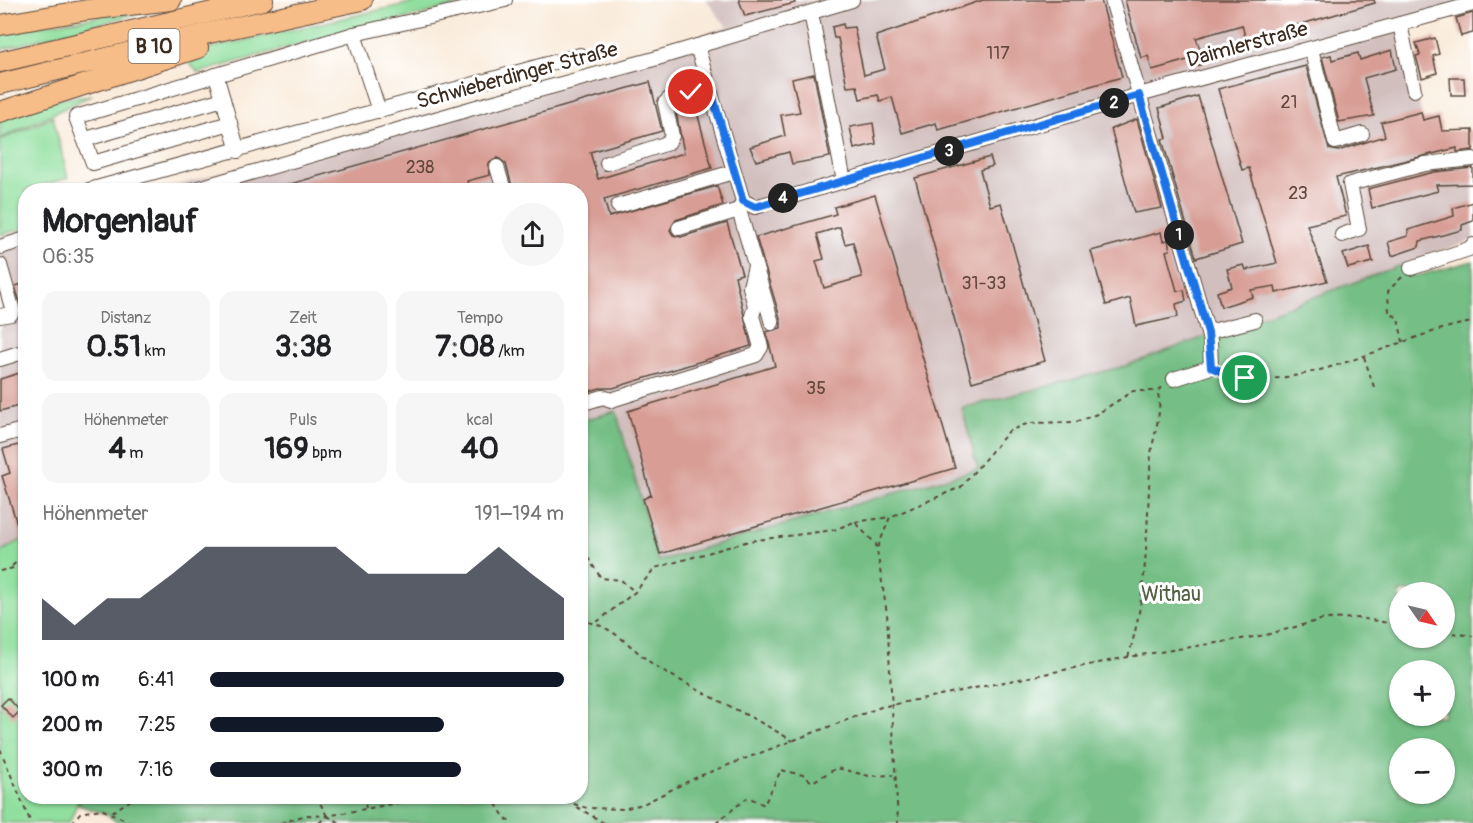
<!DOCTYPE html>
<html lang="de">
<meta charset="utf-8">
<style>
:root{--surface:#fff;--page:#f6f6f6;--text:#202124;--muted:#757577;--accent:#111827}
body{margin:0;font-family:Pangolin,sans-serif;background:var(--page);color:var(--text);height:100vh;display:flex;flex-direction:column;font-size:22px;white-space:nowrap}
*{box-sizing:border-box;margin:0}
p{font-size:20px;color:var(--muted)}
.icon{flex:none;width:33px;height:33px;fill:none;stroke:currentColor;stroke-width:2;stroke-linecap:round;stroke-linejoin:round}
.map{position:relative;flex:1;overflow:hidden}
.sheet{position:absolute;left:18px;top:183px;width:570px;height:621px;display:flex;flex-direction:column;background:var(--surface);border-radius:24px;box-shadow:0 2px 4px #0004}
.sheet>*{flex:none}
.needle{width:39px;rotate:124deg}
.buttons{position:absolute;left:1389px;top:582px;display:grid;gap:12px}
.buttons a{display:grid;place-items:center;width:66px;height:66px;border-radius:50%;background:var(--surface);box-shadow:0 2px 4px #0004;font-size:30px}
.pin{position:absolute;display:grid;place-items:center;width:51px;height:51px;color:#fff;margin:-26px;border:3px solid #fff;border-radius:50%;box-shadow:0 2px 6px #0007}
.km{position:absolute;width:30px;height:30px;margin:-15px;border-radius:50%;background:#222;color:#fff;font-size:16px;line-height:30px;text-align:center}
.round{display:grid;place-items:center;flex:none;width:63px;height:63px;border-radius:32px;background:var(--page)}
.summary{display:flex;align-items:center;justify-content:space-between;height:102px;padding:0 24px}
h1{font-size:33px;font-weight:700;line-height:45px}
.figures{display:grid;grid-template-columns:repeat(3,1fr);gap:9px;height:102px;padding:6px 24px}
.figures div{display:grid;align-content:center;border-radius:15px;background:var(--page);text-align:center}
.figures b{font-size:30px;font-weight:700}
.figures small{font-size:16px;font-weight:400}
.figures p{font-size:16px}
.chart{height:168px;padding:12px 24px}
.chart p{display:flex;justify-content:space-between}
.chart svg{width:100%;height:108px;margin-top:6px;fill:var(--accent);opacity:.7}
ul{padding:0 24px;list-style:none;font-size:20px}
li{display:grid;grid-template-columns:96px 72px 1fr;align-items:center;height:45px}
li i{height:15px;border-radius:8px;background:var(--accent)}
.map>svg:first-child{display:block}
</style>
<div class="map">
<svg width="1473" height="823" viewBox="0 0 1473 823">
<rect width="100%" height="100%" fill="#fff"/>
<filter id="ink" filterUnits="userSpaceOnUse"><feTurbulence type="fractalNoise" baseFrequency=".0167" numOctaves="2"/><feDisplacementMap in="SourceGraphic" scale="12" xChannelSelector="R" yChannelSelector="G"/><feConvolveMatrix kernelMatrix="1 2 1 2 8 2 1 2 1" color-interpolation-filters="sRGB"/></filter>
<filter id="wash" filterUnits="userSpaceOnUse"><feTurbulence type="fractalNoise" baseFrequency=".008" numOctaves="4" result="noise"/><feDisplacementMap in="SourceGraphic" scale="24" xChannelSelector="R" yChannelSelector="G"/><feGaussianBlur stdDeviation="1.35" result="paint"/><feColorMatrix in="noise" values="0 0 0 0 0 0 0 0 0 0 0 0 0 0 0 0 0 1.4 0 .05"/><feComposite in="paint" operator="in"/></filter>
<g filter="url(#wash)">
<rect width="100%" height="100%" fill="#f9ead9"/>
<g fill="#d1bfbe">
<path d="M706,0H1473L1401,24L1432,161L1473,159V240L1125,366L963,408L978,469L658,561L616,411L581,421L580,190H161L727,27Z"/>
<path d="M25,231V538L0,552V238Z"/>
</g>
<g fill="#90df9e" stroke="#66845e" stroke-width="1.5">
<path d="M424,0H479L275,51L198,73L186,59L197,51Z"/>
<path d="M158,8L0,50V36L28,27Z"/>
<path d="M92,95L0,139V121L50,100Z"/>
<path d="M53,117L68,178L26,190L25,228L0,235V140Z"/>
<path d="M25,538L26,796L80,797L69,823H0V552Z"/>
</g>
<path fill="#74be85" stroke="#587452" stroke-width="1.5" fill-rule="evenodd" d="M1473,261V823H118L106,814L78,805L82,796H580L581,421L616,411L658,561L978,469L962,408L1125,366L1404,264L1416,276ZM1400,592H1444V638H1400ZM1400,670H1444V716H1400ZM1400,748H1444V794H1400Z"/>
<g id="blocks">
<g fill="#d89e95" fill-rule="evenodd">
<path d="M739,0H794L795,3L745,16Z"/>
<path d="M983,0H1101L1122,77L938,130L936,123L902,133L892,97L880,101L878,95L860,99L857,86L847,87L838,38H834L832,27L843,24L844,28L854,27L864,75L885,69L876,36Z"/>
<path d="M1125,0H1374L1375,3L1246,40L1242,25L1196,38L1205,63L1194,67L1191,59L1152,70L1148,56L1141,58Z"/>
<path d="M1473,13V33L1461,36L1456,18Z"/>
<path d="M1435,38L1439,54L1433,56L1437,73L1422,78L1416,56L1420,55L1416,43Z"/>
<path d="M1392,50L1396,69L1364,78L1374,116L1339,122L1322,57L1331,55L1332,60L1358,53L1360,60Z"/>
<path d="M1306,66L1329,149L1338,151L1385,136L1381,122L1421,112L1423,120L1439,116L1442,131L1473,130V150L1457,152V148L1336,177L1346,216L1307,225L1327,281L1276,293L1275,286L1251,290L1253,297L1221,307L1217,292L1232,287L1227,269L1244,265L1246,270L1277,263L1249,168L1242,170L1218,89Z"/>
<path d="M814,74L830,157L792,164L789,152L756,161L750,147L785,136L781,115L800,112L792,79Z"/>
<path d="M1450,78H1464L1465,95H1451Z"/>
<path d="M650,82L662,131L590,152L598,179L684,153L675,107L694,101L712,168L604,199L609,217L717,186L723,205L676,220L670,230L673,235L681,237L727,223L742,274L735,276L751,346L613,388H600L580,394V190H513L506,164L498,158L488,164L490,175L467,181L469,190H276V188Z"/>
<path d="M1198,96L1242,244L1196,258L1162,139L1167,138L1159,108Z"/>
<path d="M1137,119L1162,208L1134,213L1111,129Z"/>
<path d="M873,123L876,144L854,149L850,127Z"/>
<path d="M990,157L993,166L980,170L990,206L1001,203L1045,361L972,382L915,178Z"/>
<path d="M1473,168V184L1436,185L1438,191L1372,208L1368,189L1434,172Z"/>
<path d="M875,195L955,468L660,554L643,499L651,495L628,411L775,366L766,332L781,328V321L756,237L836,214L834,207ZM840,227L845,244L853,242L862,277L824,288L816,261L824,259L817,234Z"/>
<path d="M1473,202V221L1462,225V230L1420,241L1419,247L1392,256L1388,242L1408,236V230L1454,216L1453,208Z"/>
<path d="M1161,232L1163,241L1168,240L1170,250L1166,251L1177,291L1184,290L1186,301L1176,304L1178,317L1136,326L1130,298L1106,305L1091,251Z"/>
<path d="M1369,246L1373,262L1348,268L1343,254Z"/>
<path d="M26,283V332L23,333L19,318L22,309L15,286Z"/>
<path d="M26,371V404L0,411V379Z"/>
<path d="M26,443V542L23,543L2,476L10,473L3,449Z"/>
<path d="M8,698L20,711L13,718L1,705Z"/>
</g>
</g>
</g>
<g filter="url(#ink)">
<use href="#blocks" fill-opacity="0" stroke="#58473a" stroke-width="1.5"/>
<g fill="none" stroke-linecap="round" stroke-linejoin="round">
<defs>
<g id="minor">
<path d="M1112,0L1210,340L1211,367L1174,379"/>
<path d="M811,13L844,181"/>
<path d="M1400,24L1414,90"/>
<path d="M354,34L379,111"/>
<path d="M697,46L743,201L755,207L1139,95L1473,4"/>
<path d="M1311,49L1335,142L1362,134"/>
<path d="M216,75L238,151"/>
<path d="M230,123L93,163L76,117L354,34L505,0"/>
<path d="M86,139L223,99"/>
<path d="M607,163L668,143L672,136L665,103L669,99L710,87"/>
<path d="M497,167L504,190"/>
<path d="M89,190L580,55"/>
<path d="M192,190L480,106L654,59L852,0"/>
<path d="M743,201L739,210L772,323"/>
<path d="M618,206L733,172"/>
<path d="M679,228L739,210"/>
<path d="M1342,235L1359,229L1350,184L1425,164L1473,159"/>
<path d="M0,247L26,239"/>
<path d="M0,265L13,311L11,314L0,316"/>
<path d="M1411,268L1469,249L1473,245"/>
<path d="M1208,332L1255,320"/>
<path d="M0,359L26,351"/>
<path d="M580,404L603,397L611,400L756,355L761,347L752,316L755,306L750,287L755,266"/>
<path d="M0,436L26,429"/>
</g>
<g id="highway">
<path d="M0,25L87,10L171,0"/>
<path d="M0,62L263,0"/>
<path d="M0,84L209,33L362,0"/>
<path d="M0,112L198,48"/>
</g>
</defs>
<use href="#minor" stroke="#58473a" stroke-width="16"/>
<use href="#highway" stroke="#58473a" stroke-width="22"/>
<g stroke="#58473a" stroke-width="2" stroke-dasharray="4.5 4.5" stroke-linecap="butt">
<path d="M1402,277L1388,291L1389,312L1398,318L1403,342"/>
<path d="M1364,357L1375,390"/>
<path d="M1222,371C1291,402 1402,332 1473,322"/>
<path d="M855,522L890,517"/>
<path d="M878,547L890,517L961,487L1009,431L1029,423L1076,422L1097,414L1133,391H1157"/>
<path d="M580,555H586L601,578L621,580L635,592"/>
<path d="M12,566L26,554"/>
<path d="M0,571L26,565"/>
<path d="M580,621C615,623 634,654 662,670C705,695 750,715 793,741"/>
<path d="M597,622L635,592L655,568L749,541L834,530L854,522L876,544L887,614L898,823"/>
<path d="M1444,632L1473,636"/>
<path d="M1128,657C1149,592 1146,522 1151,455C1153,436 1164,409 1157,391L1165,385"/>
<path d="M0,749L31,823"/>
<path d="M316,796L327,816"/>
<path d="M363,796L366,808"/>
<path d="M491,796L505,818L511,823"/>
<path d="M548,796L587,808L623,809L643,804L697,777L881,707L1128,657L1266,635L1324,619L1359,618L1400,625"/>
<path d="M577,807L604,823"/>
<path d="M112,812L137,796"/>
<path d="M327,816L341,823"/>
<path d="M72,823L80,813L101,809L132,823"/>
<path d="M147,823H168"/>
<path d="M281,823L306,815L327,816L435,796"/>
<path d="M319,823L326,817"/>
<path d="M716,823L748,797L764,805L781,770L803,775L812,782L837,768L869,776L893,775"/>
</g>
<use href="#minor" stroke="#fff" stroke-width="14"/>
<use href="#highway" stroke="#f7bd88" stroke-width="20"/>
</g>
</g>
<g fill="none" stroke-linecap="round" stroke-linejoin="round" filter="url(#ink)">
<defs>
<path id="route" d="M691,92L710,87L743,201L755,207L1139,95L1208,332L1211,367L1234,377L1245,378"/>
</defs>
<use href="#route" stroke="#fff" stroke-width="12"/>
<use href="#route" stroke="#1a73e8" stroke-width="8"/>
</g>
<g text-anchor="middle" stroke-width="6" stroke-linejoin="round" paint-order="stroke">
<g font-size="18" fill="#62473c">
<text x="998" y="59">117</text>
<text x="1289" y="108">21</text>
<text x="420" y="173">238</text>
<text x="1298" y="199">23</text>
<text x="984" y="289">31-33</text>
<text x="816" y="394">35</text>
</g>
<rect fill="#fff" stroke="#766a62" stroke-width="1.5" x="128.5" y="29" width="51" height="34" rx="4.5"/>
<g font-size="20" font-weight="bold" fill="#3b2a1e">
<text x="154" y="53">B 10</text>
</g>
<g font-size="21" fill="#3b2a1e" stroke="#fff">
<text transform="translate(1247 44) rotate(-15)" y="7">Daimlerstraße</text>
<text transform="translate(517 75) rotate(-15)" y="7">Schwieberdinger Straße</text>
</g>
<g font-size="21" fill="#546044" stroke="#fff">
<text x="1171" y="601">Withau</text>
</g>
</g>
</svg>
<div class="buttons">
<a><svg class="needle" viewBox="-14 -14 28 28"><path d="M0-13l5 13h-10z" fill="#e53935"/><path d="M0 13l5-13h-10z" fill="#757577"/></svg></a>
<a>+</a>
<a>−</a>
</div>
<div class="pin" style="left:1245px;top:378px;background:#1e9e55"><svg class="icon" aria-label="arrive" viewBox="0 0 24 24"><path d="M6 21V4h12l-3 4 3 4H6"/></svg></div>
<div class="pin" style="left:691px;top:92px;background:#d93025"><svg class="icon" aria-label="check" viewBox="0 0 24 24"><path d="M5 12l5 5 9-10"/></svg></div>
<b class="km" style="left:1179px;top:235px">1</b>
<b class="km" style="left:1114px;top:103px">2</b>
<b class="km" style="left:949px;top:151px">3</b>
<b class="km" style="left:783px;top:198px">4</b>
<section class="sheet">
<div class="summary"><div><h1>Morgenlauf</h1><p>06:35</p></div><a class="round"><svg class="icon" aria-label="share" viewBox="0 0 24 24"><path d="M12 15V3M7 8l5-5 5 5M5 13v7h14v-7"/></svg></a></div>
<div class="figures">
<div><p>Distanz</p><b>0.51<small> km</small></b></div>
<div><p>Zeit</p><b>3:38</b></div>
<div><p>Tempo</p><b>7:08<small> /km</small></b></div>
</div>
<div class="figures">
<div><p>Höhenmeter</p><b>4<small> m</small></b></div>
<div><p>Puls</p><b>169<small> bpm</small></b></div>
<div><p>kcal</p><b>40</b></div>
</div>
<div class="chart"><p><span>Höhenmeter</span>191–194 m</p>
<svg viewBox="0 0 160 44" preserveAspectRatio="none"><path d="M0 44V27L10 38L20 27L30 27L40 17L50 6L60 6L70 6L80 6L90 6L100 17L110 17L120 17L130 17L140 6L150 17L160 27V44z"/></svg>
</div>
<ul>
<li><b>100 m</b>6:41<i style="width:100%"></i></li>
<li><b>200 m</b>7:25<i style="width:66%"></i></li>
<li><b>300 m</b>7:16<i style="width:71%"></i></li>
</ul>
</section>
</div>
